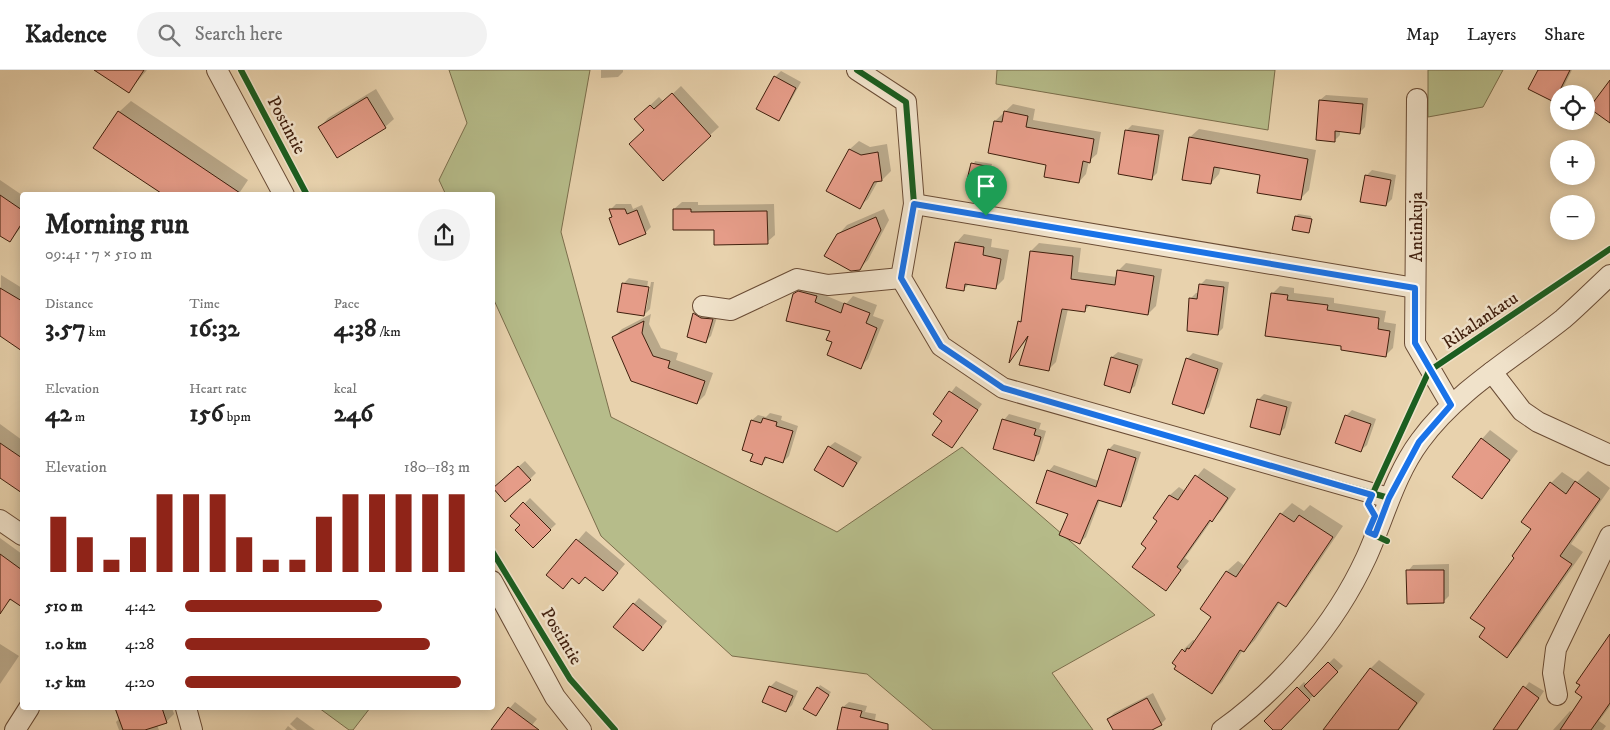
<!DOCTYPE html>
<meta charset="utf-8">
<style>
:root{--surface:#fff;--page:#f2f2f2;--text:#222;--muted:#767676;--line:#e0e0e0;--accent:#8f2418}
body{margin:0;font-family:"IM FELL DW Pica",serif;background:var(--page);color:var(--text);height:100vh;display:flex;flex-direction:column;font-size:19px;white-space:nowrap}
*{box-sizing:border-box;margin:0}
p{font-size:16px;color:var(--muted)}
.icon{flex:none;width:28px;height:28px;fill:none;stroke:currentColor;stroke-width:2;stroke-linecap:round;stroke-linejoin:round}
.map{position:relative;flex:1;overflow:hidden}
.details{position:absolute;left:20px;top:122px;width:475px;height:518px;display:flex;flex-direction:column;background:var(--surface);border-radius:5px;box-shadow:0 2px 12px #0003}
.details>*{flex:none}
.controls{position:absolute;left:1550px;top:15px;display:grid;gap:10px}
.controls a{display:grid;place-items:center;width:45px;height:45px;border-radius:50%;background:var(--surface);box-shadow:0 2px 12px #0003;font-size:25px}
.pin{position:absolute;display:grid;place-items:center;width:42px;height:42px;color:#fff;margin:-51px -21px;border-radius:50% 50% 50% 0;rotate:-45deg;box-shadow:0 0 5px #0007}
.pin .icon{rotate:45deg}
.round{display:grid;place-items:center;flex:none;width:52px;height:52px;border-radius:26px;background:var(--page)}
.headline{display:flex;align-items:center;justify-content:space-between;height:85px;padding:0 25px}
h1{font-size:28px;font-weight:700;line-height:38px}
.metrics{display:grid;grid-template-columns:repeat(3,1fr);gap:8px;height:85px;padding:5px 25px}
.metrics div{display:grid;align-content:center}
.metrics b{font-size:25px;font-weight:700}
.metrics small{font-size:14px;font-weight:400}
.metrics p{font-size:14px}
.chart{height:140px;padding:10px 25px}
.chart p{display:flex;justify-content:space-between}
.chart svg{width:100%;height:90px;margin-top:5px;stroke:var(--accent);stroke-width:6}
ul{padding:0 25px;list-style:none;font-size:16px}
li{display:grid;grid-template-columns:80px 60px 1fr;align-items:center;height:38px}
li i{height:12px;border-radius:6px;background:var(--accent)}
header{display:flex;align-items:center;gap:30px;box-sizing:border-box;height:70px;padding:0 25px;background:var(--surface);border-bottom:1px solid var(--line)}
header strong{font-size:24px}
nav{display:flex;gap:28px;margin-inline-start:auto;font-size:18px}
.search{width:350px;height:45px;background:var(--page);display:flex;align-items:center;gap:12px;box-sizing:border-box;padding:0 18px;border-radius:28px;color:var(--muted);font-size:19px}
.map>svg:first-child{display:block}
</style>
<header>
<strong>Kadence</strong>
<div class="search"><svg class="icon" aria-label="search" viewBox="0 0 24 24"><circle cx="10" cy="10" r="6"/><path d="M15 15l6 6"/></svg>Search here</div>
<nav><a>Map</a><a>Layers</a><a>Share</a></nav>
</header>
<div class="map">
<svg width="1610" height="660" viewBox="0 0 1610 660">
<rect width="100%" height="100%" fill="#e8d2ad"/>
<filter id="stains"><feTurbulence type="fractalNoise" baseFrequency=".004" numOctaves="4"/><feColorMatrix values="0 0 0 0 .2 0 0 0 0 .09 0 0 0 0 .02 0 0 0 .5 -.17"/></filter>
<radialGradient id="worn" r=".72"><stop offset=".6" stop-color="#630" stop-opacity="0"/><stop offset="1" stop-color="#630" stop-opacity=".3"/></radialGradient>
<g fill="#b6bc8a" stroke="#7b6e4c">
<path d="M449,0H590L561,162L611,347L837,462L962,377L1155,545L1052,603L1093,660H933L867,604L732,586L601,466L493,228L492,125H446L439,110L467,53Z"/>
<path d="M997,0H1275L1268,60L996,14Z"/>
<path d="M1428,0H1503L1483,37L1428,47Z"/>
<path d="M319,638H370L353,660H349Z"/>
</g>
<g fill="#0003">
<path d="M96,0H147L129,21Z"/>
<path d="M601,0H623V2L618,7L601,8Z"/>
<path d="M1539,0H1572L1560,24L1554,31Z"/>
<path d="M781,1L801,12L784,43L778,49L775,7Z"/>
<path d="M681,16L719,57L710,65L646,60L644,41L659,27L664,32Z"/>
<path d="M376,19L394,49L385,57H320L328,48Z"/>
<path d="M1326,25L1368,28L1365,57L1360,62L1340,61V65L1334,71L1320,30Z"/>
<path d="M131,31L248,110L238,125H166L95,77L119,42Z"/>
<path d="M1013,34L1035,39L1033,50L1101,62L1097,84L1089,91L1086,104L1079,112L1048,94L995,51Z"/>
<path d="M1132,55L1164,60L1157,103L1151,109L1120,103L1127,60Z"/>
<path d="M1199,59L1316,80L1309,120L1300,129L1262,104L1221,97L1219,104L1211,113L1184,109L1190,67Z"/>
<path d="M859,71L870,77L887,74L891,101L882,110L878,111L868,129L859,137L828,120L850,79Z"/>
<path d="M975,91L992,94L986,113L968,109Z"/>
<path d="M1372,100L1396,105L1392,129L1386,135L1366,106Z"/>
<path d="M0,110L22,125V156L10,171L0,164Z"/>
<path d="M682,132H698V135L774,134L775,165L767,172L715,159L674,139Z"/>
<path d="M616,134H631L633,139L642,135L651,157L645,163L610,148L613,146L611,139Z"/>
<path d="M884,139L889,150L868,190L859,199L838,165L847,155Z"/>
<path d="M1298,144L1311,146L1309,162L1296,147Z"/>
<path d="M964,164L992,169L991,177L1009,180L1004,209L995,218L970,213L963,220L956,173Z"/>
<path d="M1039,173L1081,178L1078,202L1117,207L1118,201L1126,193L1162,199L1156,236L1148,244L1091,234L1084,241L1068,239L1056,292L1048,300L1029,267L1011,289L1019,252L1022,249L1031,181Z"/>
<path d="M1,205L22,218V279L0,264Z"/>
<path d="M629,208L648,211L644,240H646L651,212H654L650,239L644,245L623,214Z"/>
<path d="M1206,209L1229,212L1223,258L1217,264L1190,229L1196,223H1199L1201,214Z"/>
<path d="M802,216L824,218L822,224L846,234L853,226L877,235L873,246L884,250L868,289L860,297L833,272L831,261L794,225Z"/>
<path d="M1280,216L1294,218V223L1334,228V233L1386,241L1384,252L1396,254L1393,278L1385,286L1273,223Z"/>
<path d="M700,238L718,244L711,266L706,271L688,266L695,244Z"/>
<path d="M651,244L649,254L661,278L678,283L676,290L713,303L705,325L697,333L614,267L622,259Z"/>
<path d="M1118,282L1143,289L1135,316L1129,321L1105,314L1112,287Z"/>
<path d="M1193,283L1223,293L1209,337L1203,343L1187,289Z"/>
<path d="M956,316L982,334L952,377L944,350L935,344Z"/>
<path d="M1264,324L1292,332L1285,358L1279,363L1258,330Z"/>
<path d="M1352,340L1376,349L1367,375L1361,380L1346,346Z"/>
<path d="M770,343L782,346L781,350L798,356L789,386L783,392L768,387L762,394L754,383L743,379L752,350L758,345L766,347Z"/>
<path d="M1009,344L1041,353L1039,359L1046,361L1039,384L1033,389L1004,350Z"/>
<path d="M0,354L22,370V422L0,406Z"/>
<path d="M1490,360L1518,381L1482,427V369Z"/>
<path d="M835,372L862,387L843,415L829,377Z"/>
<path d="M1114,374L1141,382L1126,430L1121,436L1100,430L1086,467L1080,472L1069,443L1049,401L1054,395L1099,411L1109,379Z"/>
<path d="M525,391L536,403L530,409L500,413Z"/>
<path d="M1204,398L1236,419L1221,441L1212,450L1185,488L1189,491L1166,519L1147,477L1159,451L1155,448L1170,425L1179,417L1185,421Z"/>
<path d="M1588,401L1610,418L1571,474L1583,482L1518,575L1507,586L1487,558L1516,487L1533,459L1551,413L1562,402L1577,412Z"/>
<path d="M530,428L556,454L533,476L522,455L512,446Z"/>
<path d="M1292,433L1304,441L1310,435L1343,456L1296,525L1286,535L1280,532L1255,570L1244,581L1243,580L1222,612L1212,622L1183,580L1193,570L1196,571L1213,547L1201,539L1227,501L1238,491L1245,496L1281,444Z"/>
<path d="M586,461L625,494L611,511L586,505L572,507L548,505Z"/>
<path d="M0,468L22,484V536L12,529L3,537L0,535Z"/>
<path d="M1449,494V526L1444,531L1408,501L1413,495Z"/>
<path d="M639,528L667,551L648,574L615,556Z"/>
<path d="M1610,567V636L1599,651L1606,656L1603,660H1553L1570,641L1573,643L1584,627Z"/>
<path d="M0,574L19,586L0,614Z"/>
<path d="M1334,588L1343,596L1279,660H1275L1266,651L1304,612L1307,615Z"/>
<path d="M1379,590L1425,624L1399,660H1327L1370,599Z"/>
<path d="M776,611L798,621L792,635L786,641L770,617Z"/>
<path d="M1529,612L1544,621L1518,660H1495Z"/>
<path d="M820,615L831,622L818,642V618Z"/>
<path d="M1153,623L1166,649L1161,654L1150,660H1114L1108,649L1114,643Z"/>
<path d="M515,632L537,649L528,660H498L496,655Z"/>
<path d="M849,632L867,636L865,642L876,644L873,660H838L843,637Z"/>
<path d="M117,638H172L174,644L166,652L157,655L159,660H119L116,652L120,648Z"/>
<path d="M297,647L315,660H297L290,654Z"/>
<path d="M288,656L293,660H285Z"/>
</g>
<g fill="#e59c88" stroke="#401f0d">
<path d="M94,0H144L129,23Z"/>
<path d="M1538,0H1570L1554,32L1528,19Z"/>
<path d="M774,6L796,18L779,51L756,39Z"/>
<path d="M1610,10V53L1589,38Z"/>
<path d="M672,23L711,66L663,111L629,74L644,60L634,49L650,35L654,39Z"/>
<path d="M367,27L386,58L337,88L318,57Z"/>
<path d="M1319,30L1363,34L1360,64L1335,61V72L1316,70Z"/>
<path d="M118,41L243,125H164L93,78Z"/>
<path d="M1004,41L1028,46L1026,57L1094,69L1090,93L1083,91L1079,113L1044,107L1046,95L988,83L994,51L1002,52Z"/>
<path d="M1125,60L1159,65L1152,110L1118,104Z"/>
<path d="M1189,67L1308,89L1301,130L1257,123L1260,105L1214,97L1211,114L1182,110Z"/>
<path d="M849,79L861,85L878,82L882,111L874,112L860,139L826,121Z"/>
<path d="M971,93L990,97L987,115L967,110Z"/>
<path d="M1365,105L1391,110L1386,136L1360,132Z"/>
<path d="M0,125L22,140V153L10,172L0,166Z"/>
<path d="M609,139H625L627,144L637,140L646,164L619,175L609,148L612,147Z"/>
<path d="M673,139H691V142L767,141L768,174L714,175V160H673Z"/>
<path d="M1295,146L1312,149L1309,163L1292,160Z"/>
<path d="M876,147L881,160L860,200L851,201L824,186L837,164Z"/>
<path d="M955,172L984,177L983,185L1001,189L996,219L965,214L964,221L946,218Z"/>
<path d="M1030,181L1073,186L1071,209L1115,215L1117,200L1154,206L1148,245L1086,235L1085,242L1062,239L1049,301L1019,295L1028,266L1009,293L1018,251L1021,252Z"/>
<path d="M622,213L649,217L644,246L617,242Z"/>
<path d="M1199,214L1224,217L1218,265L1187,261L1189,228L1197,229Z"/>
<path d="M0,218L22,231V281L0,266Z"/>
<path d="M798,221L817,226L815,232L841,243L844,233L870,243L866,253L877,258L861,299L827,285L832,272L826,270L830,261L786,251L793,224Z"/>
<path d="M1271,223L1288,225L1287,230L1328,235L1327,240L1379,248L1378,259L1390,261L1386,287L1341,280V276L1265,266Z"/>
<path d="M693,243L701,248L713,249L706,273L687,267Z"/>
<path d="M644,251L642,263L653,286L670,291L668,298L705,311L697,334L631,311L612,267Z"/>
<path d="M1111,287L1138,295L1130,323L1104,315Z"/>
<path d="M1186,288L1218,299L1204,344L1172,334Z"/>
<path d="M949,321L978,340L952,378L932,365L942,351L933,344Z"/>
<path d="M1257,329L1287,337L1280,365L1250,357Z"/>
<path d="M1345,345L1371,354L1361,382L1335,373Z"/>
<path d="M763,348L777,352L776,356L793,361L783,393L765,387L762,395L750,391L753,384L742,380L751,350L761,353Z"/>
<path d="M1002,349L1036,359L1034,365L1041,367L1034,391L993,379Z"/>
<path d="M1481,368L1510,390L1482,429L1452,407Z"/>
<path d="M0,373L22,388V423L0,408Z"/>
<path d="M828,376L857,393L843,417L814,400Z"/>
<path d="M1108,379L1136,388L1121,437L1098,430L1080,474L1059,465L1068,444L1036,433L1047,400L1096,417Z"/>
<path d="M518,396L531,410L505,432L493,418Z"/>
<path d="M1195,405L1228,428L1212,452L1210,450L1177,497L1181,500L1166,521L1132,497L1146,478L1141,474L1157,451L1153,448L1169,425L1178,430Z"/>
<path d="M1575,411L1600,429L1560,486L1572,494L1507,588L1479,567L1485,558L1470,548L1514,488L1512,486L1531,459L1521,452L1550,412L1566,424Z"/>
<path d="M523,432L551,460L533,478L515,460L520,455L510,446Z"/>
<path d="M1280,443L1294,452L1299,445L1333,467L1286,537L1278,532L1244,582L1240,580L1212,624L1174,599L1176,596L1172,593L1182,579L1185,582L1187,578L1189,579L1211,547L1200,539L1226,501L1236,507Z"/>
<path d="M576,469L618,503L603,521L585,507L579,514L572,508L563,519L546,505Z"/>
<path d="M0,484L22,500V537L10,529L0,544Z"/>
<path d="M1406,500H1444V533L1407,534Z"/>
<path d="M633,533L662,557L643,581L613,557Z"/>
<path d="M1610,564V633L1591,660H1560L1582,627L1575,622L1580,615L1576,613Z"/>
<path d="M1328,592L1338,602L1314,627L1304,616Z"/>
<path d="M1370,598L1417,633L1398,660H1323Z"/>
<path d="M769,616L793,626L786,642L762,632Z"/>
<path d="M1523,616L1539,628L1517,660H1493Z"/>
<path d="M817,617L829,625L816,646L803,639Z"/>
<path d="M1297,617L1310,630L1281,660H1273L1264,651Z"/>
<path d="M1147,628L1162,655L1152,660H1113L1107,649Z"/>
<path d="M508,637L539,660H491Z"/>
<path d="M842,637L862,641L860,647L888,654V660H837Z"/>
<path d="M115,638H162L167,653L145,660H123Z"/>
</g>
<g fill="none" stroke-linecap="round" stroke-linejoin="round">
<defs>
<g id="minor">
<path d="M217,0L284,125"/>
<path d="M857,0L906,32L914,134L901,208L941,276L1003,318L1389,428"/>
<path d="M1417,29L1415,273L1451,335"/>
<path d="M914,134L1415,218"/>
<path d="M703,236L731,240L797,209L828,215L901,208"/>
<path d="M1492,302L1522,341L1538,352L1610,385"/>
<path d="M0,450L22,465"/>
<path d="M492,511L555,627L581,660"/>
<path d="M1557,625L1553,603L1556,579L1610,466"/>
<path d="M186,638L192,660"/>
<path d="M15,660L29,638"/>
<path d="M1222,660C1282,617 1335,555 1366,488C1384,449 1394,406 1420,371C1457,320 1514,288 1563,249C1579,235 1594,220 1610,205"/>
</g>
</defs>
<use href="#minor" stroke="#6a4c35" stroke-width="22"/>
<use href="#minor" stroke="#f0e2ca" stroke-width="20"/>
<defs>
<g id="cycleway">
<path d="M241,0L307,125"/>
<path d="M857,0L906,32L914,134L901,208L941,276L1003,318L1389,428"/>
<path d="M1387,471L1368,462L1375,446L1368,434L1429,301L1610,179"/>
<path d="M492,481L570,609L615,660"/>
</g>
</defs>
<use href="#cycleway" stroke="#f0e2ca" stroke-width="9"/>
<use href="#cycleway" stroke="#1b5e20" stroke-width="6"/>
</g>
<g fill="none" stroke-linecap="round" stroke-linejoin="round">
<defs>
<path id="route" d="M914,134L1415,218V273L1451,335L1419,372L1389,428L1375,465L1368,462L1375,446L1368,434L1372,425L1003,318L941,276L901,208Z"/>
</defs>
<use href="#route" stroke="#fff" stroke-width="10"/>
<use href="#route" stroke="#1a73e8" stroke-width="6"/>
</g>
<g text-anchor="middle" stroke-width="5" stroke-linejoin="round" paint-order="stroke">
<g font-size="18" fill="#401f0d" stroke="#f0e2ca">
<text transform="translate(287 55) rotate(62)" y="6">Postintie</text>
<text transform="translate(1416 157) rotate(-90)" y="6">Antinkuja</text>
<text transform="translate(1480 250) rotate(-34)" y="6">Rikalankatu</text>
<text transform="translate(562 566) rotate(59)" y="6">Postintie</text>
</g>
</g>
<rect width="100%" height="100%" filter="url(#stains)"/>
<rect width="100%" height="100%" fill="url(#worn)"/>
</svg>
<div class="controls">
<a><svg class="icon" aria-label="locate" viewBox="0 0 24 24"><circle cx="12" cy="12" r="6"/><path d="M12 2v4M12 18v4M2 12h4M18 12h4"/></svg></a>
<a>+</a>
<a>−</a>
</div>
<div class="pin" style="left:986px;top:146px;background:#1e9e55"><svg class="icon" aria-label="arrive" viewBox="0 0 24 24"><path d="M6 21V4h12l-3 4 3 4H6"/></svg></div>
<section class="details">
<div class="headline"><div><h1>Morning run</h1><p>09:41 · 7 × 510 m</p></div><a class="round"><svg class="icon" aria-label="share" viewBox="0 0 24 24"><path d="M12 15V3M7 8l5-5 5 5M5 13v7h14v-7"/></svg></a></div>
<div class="metrics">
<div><p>Distance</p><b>3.57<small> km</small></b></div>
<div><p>Time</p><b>16:32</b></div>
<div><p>Pace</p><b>4:38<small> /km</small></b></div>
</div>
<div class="metrics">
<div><p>Elevation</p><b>42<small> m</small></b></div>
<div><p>Heart rate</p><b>156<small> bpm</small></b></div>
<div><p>kcal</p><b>246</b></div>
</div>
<div class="chart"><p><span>Elevation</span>180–183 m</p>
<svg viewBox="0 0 160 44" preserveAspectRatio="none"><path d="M5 44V17M15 44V27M25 44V38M35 44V27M45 44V6M55 44V6M65 44V6M75 44V27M85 44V38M95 44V38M105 44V17M115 44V6M125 44V6M135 44V6M145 44V6M155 44V6"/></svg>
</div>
<ul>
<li><b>510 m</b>4:42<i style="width:69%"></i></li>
<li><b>1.0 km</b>4:28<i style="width:86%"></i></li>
<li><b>1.5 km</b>4:20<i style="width:97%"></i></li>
</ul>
</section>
</div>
